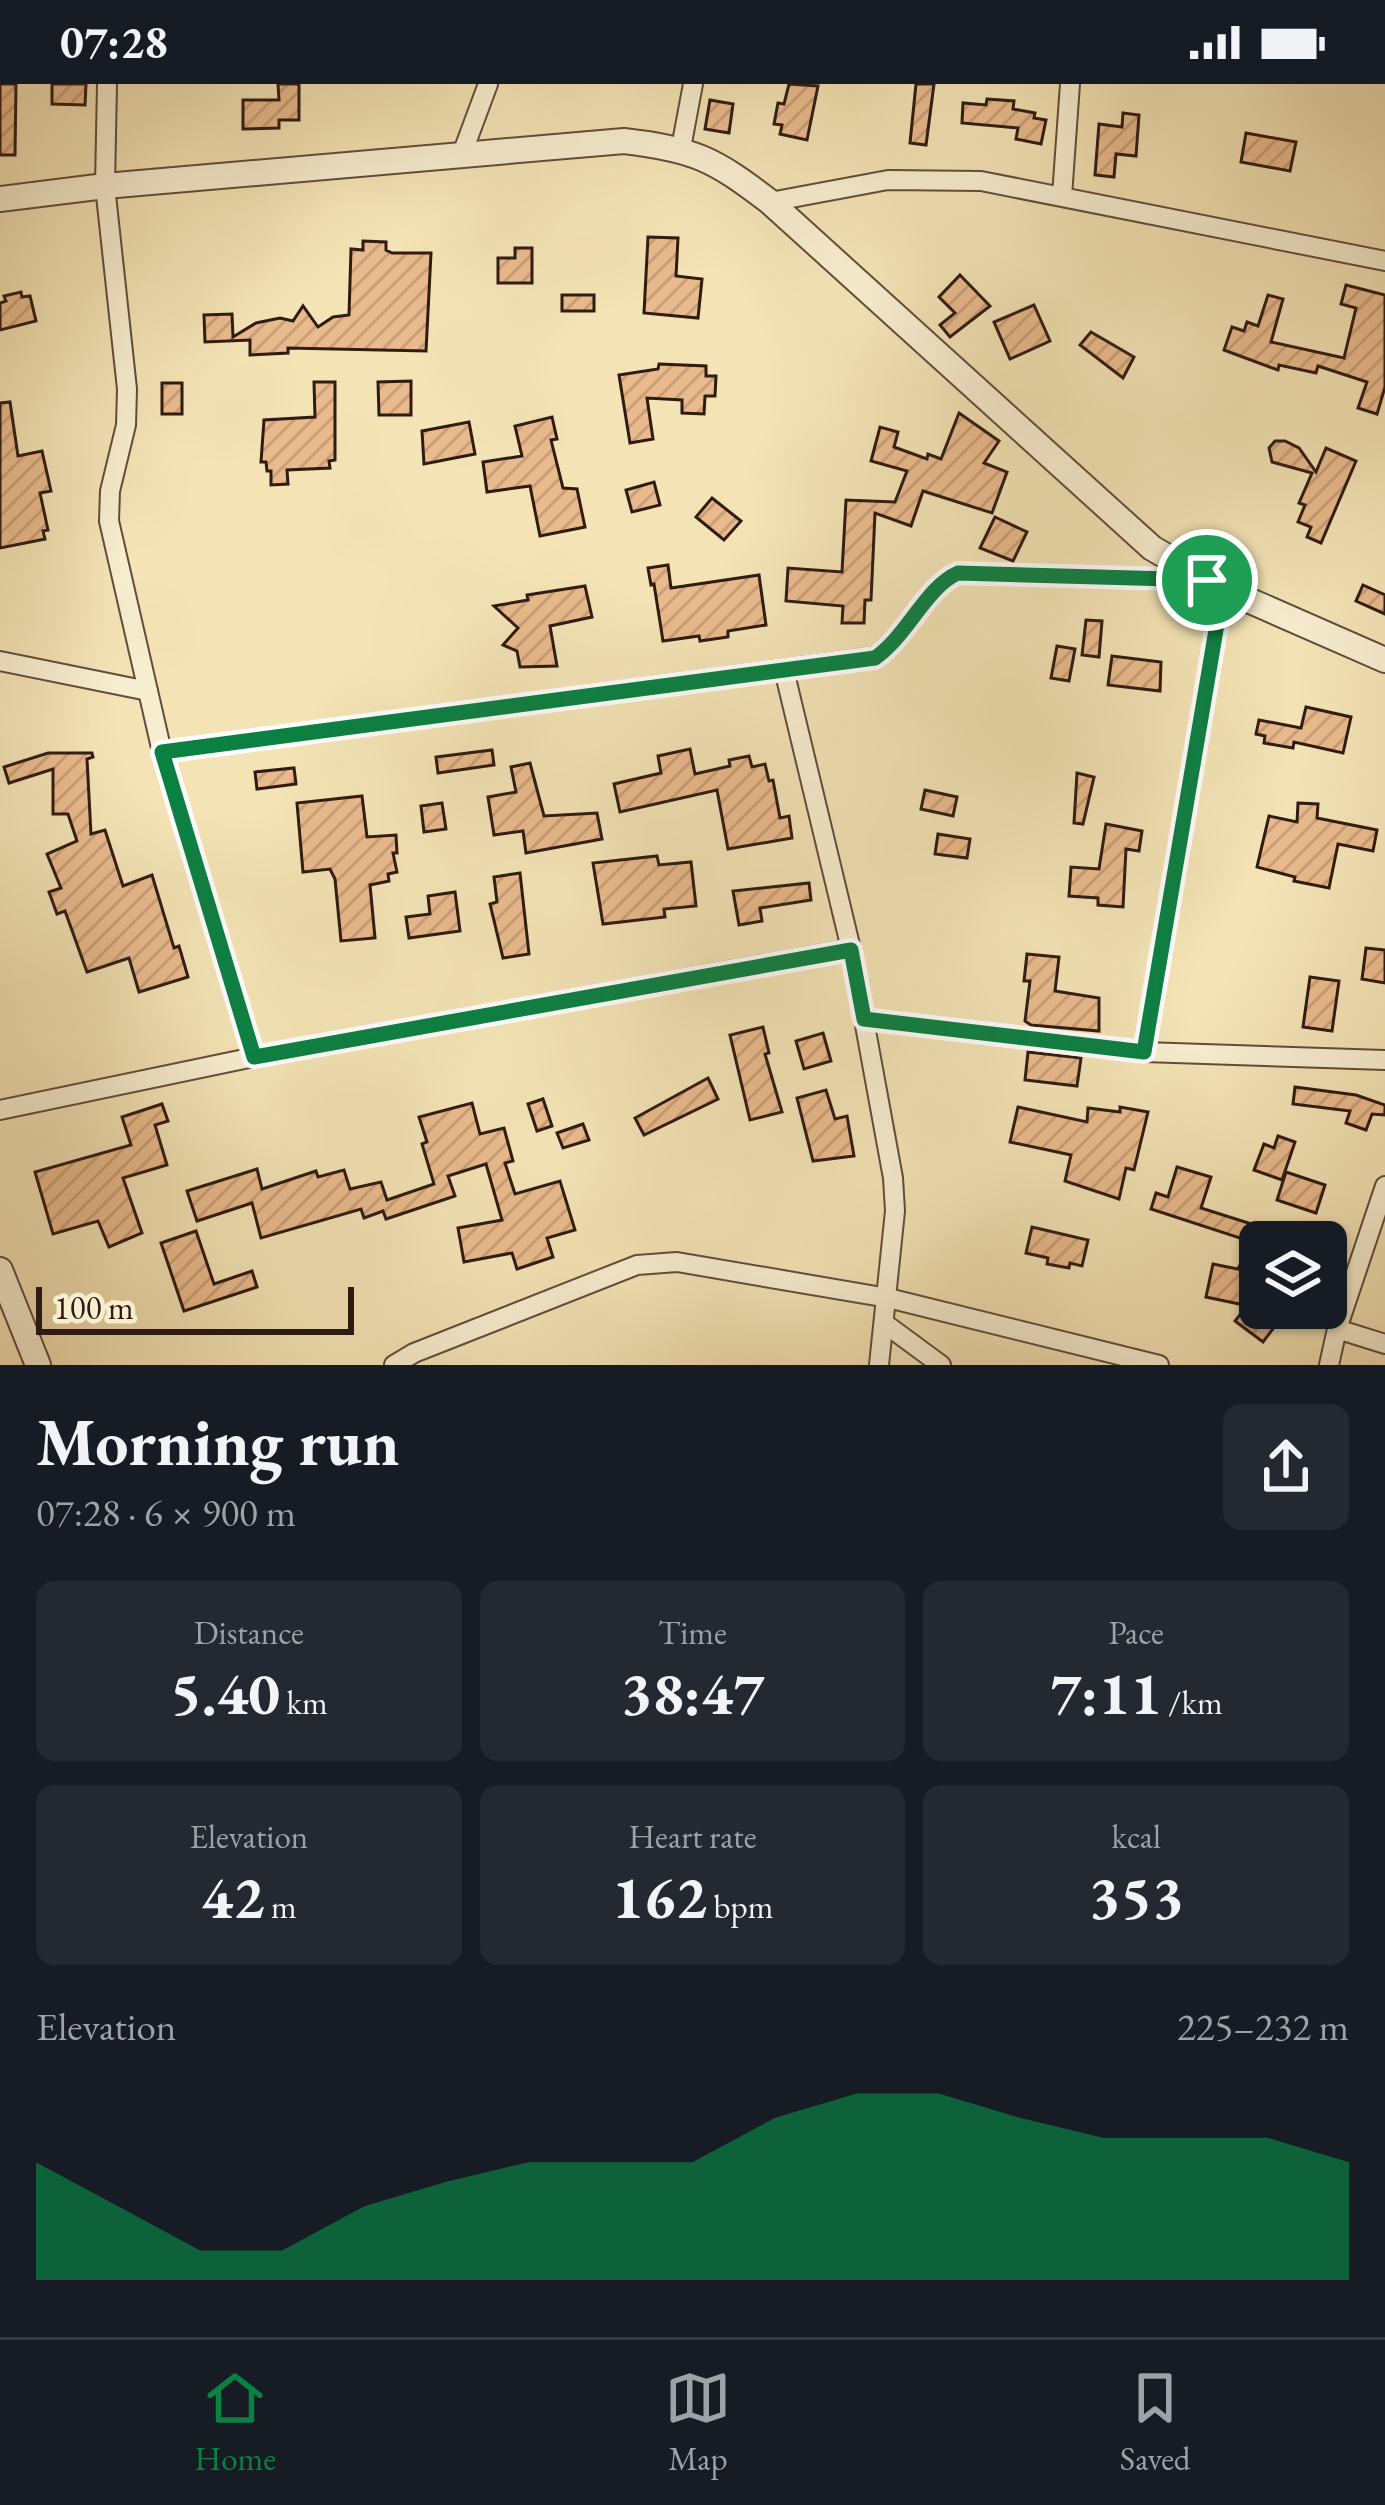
<!DOCTYPE html>
<meta charset="utf-8">
<style>
:root{--surface:#171b24;--page:#242831;--text:#f1f3f6;--muted:#9ea1a6;--line:#363941;--accent:#0b8043}
body{margin:0;font-family:"EB Garamond",serif;background:var(--page);color:var(--text);height:100vh;display:flex;flex-direction:column;font-size:45px;white-space:nowrap}
*{box-sizing:border-box;margin:0}
p{font-size:39px;color:var(--muted)}
.icon{flex:none;width:66px;height:66px;fill:none;stroke:currentColor;stroke-width:2;stroke-linecap:round;stroke-linejoin:round}
.map{position:relative;height:1281px;overflow:hidden}
.side{display:flex;flex-direction:column;background:var(--surface);flex:1}
.side>*{flex:none}
.buttons{position:absolute;left:1239px;top:1137px;display:grid;gap:24px}
.buttons a{display:grid;place-items:center;width:108px;height:108px;border-radius:18px;background:var(--surface);box-shadow:0 3px 9px #0004;font-size:60px}
.scale{position:absolute;left:36px;bottom:30px;width:318px;box-sizing:border-box;padding-left:12px;border:6px solid #301b13;border-top:0;font-size:33px;line-height:42px;white-space:nowrap;color:#301b13;-webkit-text-stroke:9px #f7edcf;paint-order:stroke}
.pin{position:absolute;display:grid;place-items:center;width:102px;height:102px;color:#fff;margin:-51px;border:6px solid #fff;border-radius:50%;box-shadow:0 3px 12px #0007}
.round{display:grid;place-items:center;flex:none;width:126px;height:126px;border-radius:18px;background:var(--page)}
.head{display:flex;align-items:center;justify-content:space-between;height:204px;padding:0 36px}
h1{font-size:66px;font-weight:700;line-height:90px}
.metrics{display:grid;grid-template-columns:repeat(3,1fr);gap:18px;height:204px;padding:12px 36px}
.metrics div{display:grid;align-content:center;border-radius:18px;background:var(--page);text-align:center}
.metrics b{font-size:60px;font-weight:700}
.metrics small{font-size:33px;font-weight:400}
.metrics p{font-size:33px}
.chart{height:336px;padding:24px 36px}
.chart p{display:flex;justify-content:space-between}
.chart svg{width:100%;height:216px;margin-top:12px;fill:var(--accent);opacity:.7}
.status{display:flex;justify-content:space-between;align-items:center;height:84px;padding:0 60px;background:var(--surface);direction:ltr}
.status svg{height:33px;fill:currentColor}
.menu{display:flex;justify-content:space-around;align-items:center;height:168px;border-top:3px solid var(--line);background:var(--surface);font-size:33px;color:var(--muted)}
.menu a{display:grid;justify-items:center;gap:6px}
.menu .on{color:var(--accent)}
.map>svg:first-child{display:block}
</style>
<div class="status"><b>07:28</b><svg viewBox="0 0 49 12"><path d="M0 12V9h3v3zM5 12V6h3v6zM10 12V3h3v9zM15 12V0h3v12zM26 1h20v11H26zM47 4h2v5h-2z"/></svg></div>
<div class="map">
<svg width="1385" height="1281" viewBox="0 0 1385 1281">
<defs>
<pattern id="building-hatch" width="6" height="6" patternUnits="userSpaceOnUse" patternTransform="scale(3)"><rect width="6" height="6" fill="#e9ba8c"/><path d="M-1 1l2-2M0 6l6-6M5 7l2-2" fill="none" stroke="#c89f78"/></pattern>
</defs>
<rect width="100%" height="100%" fill="#f3e3b5"/>
<filter id="stains"><feTurbulence type="fractalNoise" baseFrequency=".00167" numOctaves="4"/><feColorMatrix values="0 0 0 0 .2 0 0 0 0 .09 0 0 0 0 .02 0 0 0 .5 -.17"/></filter>
<radialGradient id="worn" r=".72"><stop offset=".6" stop-color="#630" stop-opacity="0"/><stop offset="1" stop-color="#630" stop-opacity=".3"/></radialGradient>
<g fill="url(#building-hatch)" stroke="#301b13" stroke-width="3">
<path d="M0,0H16L15,71H0Z"/>
<path d="M52,0H86L85,21L52,20Z"/>
<path d="M278,0H299V36H279V44L243,45V16H279Z"/>
<path d="M789,0L818,2L807,56L780,50L782,41L774,40L778,19L784,20Z"/>
<path d="M916,0H934L926,61L910,59Z"/>
<path d="M987,15L1014,17L1013,25L1035,29L1034,34L1046,36L1041,60L1016,55L1018,44L962,39L963,19L986,21Z"/>
<path d="M710,16L733,20L729,49L705,45Z"/>
<path d="M1123,29L1139,31L1136,72L1116,70L1114,93L1095,91L1099,40L1122,43Z"/>
<path d="M1246,49L1296,58L1290,87L1241,78Z"/>
<path d="M648,153L678,154L676,192L702,195L698,234L644,229Z"/>
<path d="M363,157L386,158V166L392,169H431L426,267L288,264V269L250,271V256L205,258L204,231L232,230L233,253L256,239L280,234L293,237L303,222L318,243L333,233L349,231L351,165L363,166Z"/>
<path d="M515,164H532V199H498V174H515Z"/>
<path d="M960,191L990,222L950,253L940,241L955,229L939,213Z"/>
<path d="M1346,201L1385,211V303L1377,330L1358,324L1367,298L1318,282L1316,289L1279,281L1278,286L1224,266L1232,243L1244,247L1247,238L1258,242L1268,211L1283,215L1271,258L1344,274L1356,224L1341,220Z"/>
<path d="M21,208L22,213L30,212L36,237L0,246V219L6,217L4,212Z"/>
<rect x="562" y="211" width="32" height="16"/>
<path d="M1034,221L1050,257L1010,275L994,238Z"/>
<path d="M1091,248L1134,273L1123,294L1080,261Z"/>
<path d="M659,280L706,282V292H716L715,312H705L704,330L682,329V316L647,314L653,355L630,359L619,291L658,285Z"/>
<path d="M411,297V331H379L378,298Z"/>
<path d="M314,298H335V376L329,377L330,384L287,386L288,400L271,401V387H267L266,378H261L264,336L315,333Z"/>
<rect x="162" y="299" width="20" height="31"/>
<path d="M10,318L18,372L42,367L51,407L40,409L48,446L43,447L45,455L0,464V319Z"/>
<path d="M959,329L999,357L984,379L1007,388L992,429L923,407L911,442L875,429L871,516H865L864,539H842L843,522L786,517L788,484L842,488L846,416L895,418L907,387L871,377L880,343L898,348L894,363L927,375L928,370L941,375Z"/>
<path d="M552,333L557,355L551,356L563,404L577,405L585,443L540,452L530,402L487,408L483,378L522,372L515,342Z"/>
<path d="M469,338L475,370L424,380L422,347Z"/>
<path d="M1275,357H1285L1299,364L1316,388L1326,364L1356,377L1321,459L1307,453L1311,443L1298,438L1305,421L1299,419L1312,389L1272,378L1269,364Z"/>
<path d="M654,398L660,421L632,428L626,406Z"/>
<path d="M712,414L741,437L724,456L696,433Z"/>
<path d="M995,433L1027,448L1013,477L980,464Z"/>
<path d="M668,481L671,504L759,491L766,541L728,547V553L700,557L699,552L663,557L654,500L651,501L648,484Z"/>
<path d="M1363,501L1385,511V530L1356,517Z"/>
<path d="M585,502L592,533L550,542L557,582L520,583L517,567L503,561L518,544L494,522L528,516L527,511Z"/>
<path d="M1086,536L1102,537L1099,573L1082,571Z"/>
<path d="M1057,562L1075,565L1069,597L1051,594Z"/>
<path d="M1112,572L1161,578L1160,607L1108,601Z"/>
<path d="M1306,623L1351,633L1343,669L1294,658L1293,664L1264,659L1265,652L1256,650L1259,636L1301,644Z"/>
<path d="M690,665L695,690L730,682L729,676L749,672L752,683L765,680L769,697L773,696L780,734L789,732L792,754L728,765L717,706L620,728L614,700L661,689L658,672Z"/>
<path d="M492,666L494,681L438,689L436,673Z"/>
<path d="M48,669H92L93,673L87,675L91,750L105,746L123,802L152,791L174,864L179,862L188,893L139,908L129,874L87,888L65,827L57,830L49,808L61,804L47,770L77,757L68,730H53V685L9,699L4,683Z"/>
<path d="M530,679L544,732L597,729L602,755L526,769L523,747L494,751L488,713L516,708L511,683Z"/>
<path d="M294,684L296,700L257,705L255,688Z"/>
<path d="M1077,689L1094,693L1083,740L1074,739Z"/>
<path d="M925,706L957,713L953,732L921,725Z"/>
<path d="M362,712L367,753L396,751L397,769H393L397,788L388,790L389,797L370,801L375,854L341,857L335,795L330,785L303,788L297,719Z"/>
<path d="M442,719L446,745L424,748L421,722Z"/>
<path d="M1298,719L1318,720L1317,734L1377,746L1373,767L1338,760L1329,804L1294,797L1295,793L1257,783L1269,732L1297,738Z"/>
<path d="M1106,740L1142,747L1139,767L1126,765L1123,823L1098,821V814L1069,812L1071,783L1099,785Z"/>
<path d="M938,750L970,755L967,774L935,770Z"/>
<path d="M657,772L659,781L691,778L696,822L664,825L665,833L603,840L593,779Z"/>
<path d="M520,789L529,870L503,874L490,820L497,818L494,793Z"/>
<path d="M809,799L811,816L760,824L762,837L739,841L733,807Z"/>
<path d="M455,808L460,847L409,854L406,833L430,830L428,812Z"/>
<path d="M1366,864L1385,866V899L1362,895Z"/>
<path d="M1027,870L1059,873L1055,907L1099,914V947L1031,941L1025,937L1030,897H1024Z"/>
<path d="M1310,893L1339,897L1332,947L1303,943Z"/>
<path d="M763,943L769,969L765,970L782,1028L750,1036L730,951Z"/>
<path d="M823,949L831,977L804,985L796,957Z"/>
<path d="M1028,968L1081,974L1077,1002L1025,996Z"/>
<path d="M708,994L718,1015L644,1051L635,1034Z"/>
<path d="M1295,1003L1356,1011L1385,1021V1031L1372,1030L1366,1046L1346,1039L1350,1027L1293,1020Z"/>
<path d="M826,1006L835,1035L847,1032L854,1072L813,1077L797,1014Z"/>
<path d="M543,1015L552,1042L537,1047L528,1020Z"/>
<path d="M472,1019L480,1050L504,1044L513,1077L505,1079L515,1110L560,1097L575,1146L547,1154L553,1173L517,1185L512,1169L464,1178L458,1144L502,1136L486,1080L448,1092L455,1112L386,1135L383,1127L364,1134L361,1125L261,1154L252,1119L197,1137L187,1107L257,1085L262,1105L316,1087L318,1093L344,1086L350,1105L381,1098L387,1116L434,1100L422,1060L427,1058L419,1033Z"/>
<path d="M162,1020L168,1037L155,1041L167,1081L123,1094L142,1149L109,1163L98,1137L53,1150L35,1088L131,1061L122,1033Z"/>
<path d="M1018,1023L1087,1038L1088,1024L1120,1028V1023L1148,1028L1134,1086L1126,1084L1119,1115L1065,1097L1071,1071L1010,1058Z"/>
<path d="M583,1040L589,1056L563,1064L557,1049Z"/>
<path d="M1278,1052L1295,1058L1282,1096L1254,1086L1264,1060L1274,1064Z"/>
<path d="M1177,1083L1211,1093L1201,1124L1261,1143L1255,1159L1151,1125L1156,1109L1168,1113Z"/>
<path d="M1286,1088L1325,1101L1316,1129L1277,1116Z"/>
<path d="M1032,1143L1088,1156L1082,1182L1070,1179L1069,1184L1047,1180L1048,1174L1026,1169Z"/>
<path d="M196,1147L214,1200L252,1187L257,1203L184,1227L161,1159Z"/>
<path d="M1242,1177L1260,1186L1244,1221L1206,1213L1213,1180L1238,1185Z"/>
<path d="M1251,1217L1278,1238L1263,1258L1235,1237Z"/>
</g>
<g fill="none" stroke-linecap="round" stroke-linejoin="round">
<defs>
<g id="minor">
<path d="M107,0L105,102L127,305L126,341L110,407L109,437L162,668L254,973"/>
<path d="M681,64L693,0"/>
<path d="M462,70L488,0"/>
<path d="M1062,112L1070,0"/>
<path d="M770,118L888,96L981,97L1385,177"/>
<path d="M0,577L148,607"/>
<path d="M784,586L851,865L893,1094L895,1127L879,1281"/>
<path d="M162,668L875,573C907,551 926,504 958,489L1206,496"/>
<path d="M864,935L1144,968L1385,976"/>
<path d="M1144,968L1223,505"/>
<path d="M0,1026L254,973L851,865"/>
<path d="M1385,1102L1337,1245L1385,1260"/>
<path d="M884,1239L941,1281"/>
<path d="M394,1281L414,1269L637,1181L677,1178L888,1214L1159,1281"/>
<path d="M1329,1281L1337,1245"/>
</g>
<g id="tertiary">
<path d="M0,115L105,102L624,57C694,65 714,75 770,118L1152,464L1223,505L1385,576"/>
<path d="M0,1186L38,1281"/>
</g>
</defs>
<use href="#minor" stroke="#614d3c" stroke-width="22"/>
<use href="#tertiary" stroke="#614d3c" stroke-width="28"/>
<use href="#minor" stroke="#f7edcf" stroke-width="18"/>
<use href="#tertiary" stroke="#f7edcf" stroke-width="24"/>
</g>
<g fill="none" stroke-linecap="round" stroke-linejoin="round">
<defs>
<path id="route" d="M958,489L1207,496L1223,505L1144,968L864,935L851,866L254,973L162,668L875,574C907,552 926,503 958,489Z"/>
</defs>
<use href="#route" stroke="#fff" stroke-width="24"/>
<use href="#route" stroke="#0b8043" stroke-width="15"/>
</g>
<rect width="100%" height="100%" filter="url(#stains)"/>
<rect width="100%" height="100%" fill="url(#worn)"/>
</svg>
<div class="buttons">
<a><svg class="icon" aria-label="layers" viewBox="0 0 24 24"><path d="M12 4l9 5-9 5-9-5zM3 14l9 5 9-5"/></svg></a>
</div>
<div class="scale">100 m</div>
<div class="pin" style="left:1207px;top:496px;background:#1e9e55"><svg class="icon" aria-label="arrive" viewBox="0 0 24 24"><path d="M6 21V4h12l-3 4 3 4H6"/></svg></div>
</div>
<section class="side">
<div class="head"><div><h1>Morning run</h1><p>07:28 · 6 × 900 m</p></div><a class="round"><svg class="icon" aria-label="share" viewBox="0 0 24 24"><path d="M12 15V3M7 8l5-5 5 5M5 13v7h14v-7"/></svg></a></div>
<div class="metrics">
<div><p>Distance</p><b>5.40<small> km</small></b></div>
<div><p>Time</p><b>38:47</b></div>
<div><p>Pace</p><b>7:11<small> /km</small></b></div>
</div>
<div class="metrics">
<div><p>Elevation</p><b>42<small> m</small></b></div>
<div><p>Heart rate</p><b>162<small> bpm</small></b></div>
<div><p>kcal</p><b>353</b></div>
</div>
<div class="chart"><p><span>Elevation</span>225–232 m</p>
<svg viewBox="0 0 160 44" preserveAspectRatio="none"><path d="M0 44V20L10 29L20 38L30 38L40 29L50 24L60 20L70 20L80 20L90 11L100 6L110 6L120 11L130 15L140 15L150 15L160 20V44z"/></svg>
</div>
</section>
<nav class="menu">
<a class="on"><svg class="icon" aria-label="home" viewBox="0 0 24 24"><path d="M3 11l9-7 9 7M6 9v11h12V9"/></svg>Home</a>
<a><svg class="icon" aria-label="map" viewBox="0 0 24 24"><path d="M3 6l6-2 6 2 6-2v14l-6 2-6-2-6 2zM9 4v14M15 6v14"/></svg>Map</a>
<a><svg class="icon" aria-label="saved" viewBox="0 0 24 24"><path d="M7 4h10v16l-5-4-5 4z"/></svg>Saved</a>
</nav>
